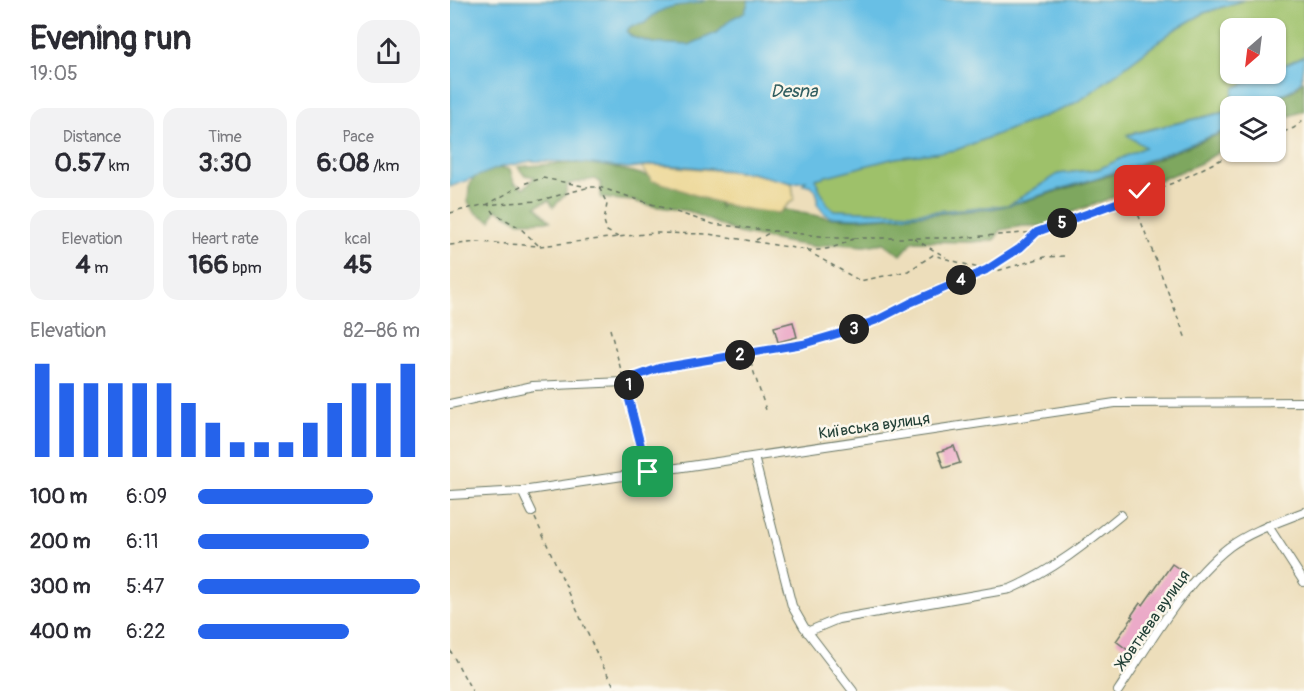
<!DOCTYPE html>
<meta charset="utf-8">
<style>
:root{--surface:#fff;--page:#f2f2f3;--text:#2b2b33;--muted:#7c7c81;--accent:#2563eb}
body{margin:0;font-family:Pangolin,sans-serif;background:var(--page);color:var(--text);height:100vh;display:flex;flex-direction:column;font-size:22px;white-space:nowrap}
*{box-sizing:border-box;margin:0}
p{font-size:20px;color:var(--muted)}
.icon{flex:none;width:33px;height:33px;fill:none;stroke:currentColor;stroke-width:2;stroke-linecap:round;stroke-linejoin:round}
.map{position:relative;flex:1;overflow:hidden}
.drawer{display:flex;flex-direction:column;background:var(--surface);width:450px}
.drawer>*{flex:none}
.needle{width:39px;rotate:208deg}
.buttons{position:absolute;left:770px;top:18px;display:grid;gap:12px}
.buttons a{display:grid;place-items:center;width:66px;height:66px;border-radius:12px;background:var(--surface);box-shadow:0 2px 4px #0004;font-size:30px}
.pin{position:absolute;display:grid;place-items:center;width:51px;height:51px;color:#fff;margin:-26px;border-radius:12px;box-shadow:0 3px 9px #0006}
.km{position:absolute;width:30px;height:30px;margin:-15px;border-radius:50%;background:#222;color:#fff;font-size:16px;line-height:30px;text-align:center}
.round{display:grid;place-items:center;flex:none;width:63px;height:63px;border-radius:18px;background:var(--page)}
.headline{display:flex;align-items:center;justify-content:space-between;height:102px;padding:0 30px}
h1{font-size:33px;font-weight:700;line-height:45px}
.stats{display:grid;grid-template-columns:repeat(3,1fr);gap:9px;height:102px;padding:6px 30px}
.stats div{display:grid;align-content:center;border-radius:15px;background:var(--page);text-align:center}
.stats b{font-size:26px;font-weight:700}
.stats small{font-size:16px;font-weight:400}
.stats p{font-size:16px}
.chart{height:168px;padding:12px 30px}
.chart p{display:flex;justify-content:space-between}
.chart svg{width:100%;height:108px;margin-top:6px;stroke:var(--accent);stroke-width:6}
ul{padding:0 30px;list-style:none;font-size:20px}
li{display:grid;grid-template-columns:96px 72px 1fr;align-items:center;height:45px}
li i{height:15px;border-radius:8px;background:var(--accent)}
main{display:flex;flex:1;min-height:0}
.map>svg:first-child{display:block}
</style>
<main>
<section class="drawer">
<div class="headline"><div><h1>Evening run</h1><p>19:05</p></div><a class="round"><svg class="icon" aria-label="share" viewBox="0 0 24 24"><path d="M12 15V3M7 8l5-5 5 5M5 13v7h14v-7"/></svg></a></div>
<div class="stats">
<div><p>Distance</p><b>0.57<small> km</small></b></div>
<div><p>Time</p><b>3:30</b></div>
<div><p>Pace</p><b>6:08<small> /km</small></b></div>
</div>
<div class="stats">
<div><p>Elevation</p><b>4<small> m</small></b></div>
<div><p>Heart rate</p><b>166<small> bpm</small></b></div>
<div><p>kcal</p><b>45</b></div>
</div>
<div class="chart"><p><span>Elevation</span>82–86 m</p>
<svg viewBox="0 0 160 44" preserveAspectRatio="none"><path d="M5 44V6M15 44V14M25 44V14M35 44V14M45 44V14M55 44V14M65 44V22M75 44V30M85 44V38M95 44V38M105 44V38M115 44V30M125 44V22M135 44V14M145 44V14M155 44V6"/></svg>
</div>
<ul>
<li><b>100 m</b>6:09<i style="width:79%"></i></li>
<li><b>200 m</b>6:11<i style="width:77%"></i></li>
<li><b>300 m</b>5:47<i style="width:100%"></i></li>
<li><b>400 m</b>6:22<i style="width:68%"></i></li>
</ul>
</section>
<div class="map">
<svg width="854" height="691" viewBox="0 0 854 691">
<rect width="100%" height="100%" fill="#fbf7ec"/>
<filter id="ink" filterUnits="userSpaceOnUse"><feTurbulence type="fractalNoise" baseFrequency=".0167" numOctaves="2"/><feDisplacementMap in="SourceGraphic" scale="12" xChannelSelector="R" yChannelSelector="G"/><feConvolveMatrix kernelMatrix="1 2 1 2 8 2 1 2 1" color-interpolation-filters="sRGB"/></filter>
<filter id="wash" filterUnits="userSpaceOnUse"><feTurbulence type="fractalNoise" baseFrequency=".008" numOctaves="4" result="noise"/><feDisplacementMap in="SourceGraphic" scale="24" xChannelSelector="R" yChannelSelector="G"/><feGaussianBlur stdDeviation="1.35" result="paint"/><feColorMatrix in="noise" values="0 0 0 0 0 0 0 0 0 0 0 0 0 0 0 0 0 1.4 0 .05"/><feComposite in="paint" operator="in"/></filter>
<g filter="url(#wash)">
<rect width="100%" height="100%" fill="#eddebb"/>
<path fill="#9ec16a" stroke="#5e7f4f" stroke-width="1.5" d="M794,0H854V56L825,69V28H780V74H816L784,88L779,111L678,134L696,147L649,169L608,174L559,205L462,213L384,210L377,204L365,179L445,158L506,150L618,107L635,97L724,30L754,13Z"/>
<g fill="#7ea75e" stroke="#4e7249" stroke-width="1.5">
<path d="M257,0H299L295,12L281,19L266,33L239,45L203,43L182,37L177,32L181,25L211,8L237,2L247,3Z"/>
<path d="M854,81V111L834,118L825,126V106H807L844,90Z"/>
<path d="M780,130V145L751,163L691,188L683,168Z"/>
<path d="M138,163C183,170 223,183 267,197L270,208L275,200L316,210H336L379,218L410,219L486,214L543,209L575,201L678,170L686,189L625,211L595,226H572L551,230L544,240L521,242L463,241L451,255L434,243L414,246L387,244L367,247L340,243L288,233L239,211L202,206L183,201L151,198V183L145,179L118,184L115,195L103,207L99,200L86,206L100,221L69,222L46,209L41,221L26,213L18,202L19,187L26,172L44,168L60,169L64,183L74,188L85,177L74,175L68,167L103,164Z"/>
</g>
<path fill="#eeda9e" stroke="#868c69" stroke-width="1.5" d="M203,165L301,173L342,183L344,199L329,213C299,211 270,205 242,194C228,189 216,183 202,181L192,167Z"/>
<g fill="#67bfe5" stroke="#437e8c" stroke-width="1.5">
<path d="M0,0H257C231,9 217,0 195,23C187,27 180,22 177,32L182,37L203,43L239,45L266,33L281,19L295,12L299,0H794L754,13L724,30L635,97L618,107L506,150L445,158L365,179L377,204L384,210L462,213L559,205L608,174L649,169L695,147L677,135L779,111L780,108V129L675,169L559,205L543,208L462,215L407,218L380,217L374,213L367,204C368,195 367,190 360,185H353L356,181L342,183L301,173L231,166L203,165L178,168L122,162L81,161L51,167L0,187Z"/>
<path d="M854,56C854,65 851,72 852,80L843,89L806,106H780L784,88L816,74H825V69Z"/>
</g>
<g id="blocks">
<g fill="#ebaac8">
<path d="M343,322L347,337L328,342L324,327Z"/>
<path d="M504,446L510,463L494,468L488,452Z"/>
<path d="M722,564L735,573L679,651L666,641L683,617L681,616L690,603L693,605Z"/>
</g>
</g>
</g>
<g filter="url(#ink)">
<use href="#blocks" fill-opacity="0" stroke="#677563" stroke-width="1.5"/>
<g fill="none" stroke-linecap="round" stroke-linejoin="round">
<defs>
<g id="street">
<path d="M0,404L83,386L174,382"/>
<path d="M304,457L342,606L354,627L403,691"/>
<path d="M72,491L82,512"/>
<path d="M0,495L72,491L665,403L854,402"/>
<path d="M818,526L854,582"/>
<path d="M357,632L388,619L560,589C602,571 636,544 671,515"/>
<path d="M668,691C700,643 734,582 779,547C801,531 829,522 854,512"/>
</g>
</defs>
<use href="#street" stroke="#677563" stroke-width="10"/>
<g stroke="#677563" stroke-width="1.5" stroke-dasharray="4.5 4.5" stroke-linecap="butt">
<path d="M825,135L844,128L854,119"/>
<path d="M682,174L690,194"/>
<path d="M149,187L263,224L387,238H507L587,232L726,182L786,152"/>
<path d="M682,198L736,339"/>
<path d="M0,213L32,205L87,201L140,187H149L157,204L154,221L157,231L168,237"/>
<path d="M464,239L496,257"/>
<path d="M306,240L323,231"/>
<path d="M0,245L28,242L89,246L204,233L259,234L356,250L410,281L458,271L483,255L535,270L547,271L595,257L615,256"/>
<path d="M88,245L70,228L44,213L38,204L76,183L93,178L138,187"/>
<path d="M357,250C375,251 387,247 403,239"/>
<path d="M160,329L172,374"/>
<path d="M298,354L316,410"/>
<path d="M182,380L184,377C238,357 298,357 354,344C378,338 404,330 427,320C440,314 451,307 464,301C508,281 550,266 586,233"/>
<path d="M177,391L192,450L187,460L180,467"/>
<path d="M192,451L203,462"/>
<path d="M85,518L151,663L167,691"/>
<path d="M0,650L22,691"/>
</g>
<use href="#street" stroke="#fff" stroke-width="8"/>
</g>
</g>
<g fill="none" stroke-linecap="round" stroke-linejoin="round" filter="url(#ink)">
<defs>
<path id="route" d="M198,472L216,470L200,460L192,450L176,388L184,377L209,368L353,344L394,332L427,320L462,302L536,270L570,248L587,232L691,194L690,191"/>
</defs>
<use href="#route" stroke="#fff" stroke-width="12"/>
<use href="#route" stroke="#2563eb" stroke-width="8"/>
</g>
<g text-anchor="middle" stroke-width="5" stroke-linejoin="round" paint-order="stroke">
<g font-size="16" fill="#1f3d34" stroke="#fbf7ec">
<text transform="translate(424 425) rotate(-8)" y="6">Київська вулиця</text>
<text transform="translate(702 619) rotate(-55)" y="6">Жовтнева вулиця</text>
</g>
<g font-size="18" font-style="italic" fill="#315e60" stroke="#fbf7ec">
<text x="344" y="97">Desna</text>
</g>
</g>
</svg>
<div class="buttons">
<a><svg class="needle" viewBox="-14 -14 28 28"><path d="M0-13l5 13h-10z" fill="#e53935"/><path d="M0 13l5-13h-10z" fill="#7c7c81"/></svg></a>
<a><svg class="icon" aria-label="layers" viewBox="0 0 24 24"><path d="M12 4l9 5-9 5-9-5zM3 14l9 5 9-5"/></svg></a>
</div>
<div class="pin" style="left:198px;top:472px;background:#1e9e55"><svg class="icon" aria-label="arrive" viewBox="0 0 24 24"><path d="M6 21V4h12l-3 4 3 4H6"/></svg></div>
<div class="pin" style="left:690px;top:191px;background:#d93025"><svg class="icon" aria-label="check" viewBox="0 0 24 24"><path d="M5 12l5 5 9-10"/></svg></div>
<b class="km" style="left:179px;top:385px">1</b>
<b class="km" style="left:290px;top:355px">2</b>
<b class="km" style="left:404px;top:329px">3</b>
<b class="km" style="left:511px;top:280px">4</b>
<b class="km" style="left:612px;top:223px">5</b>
</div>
</main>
